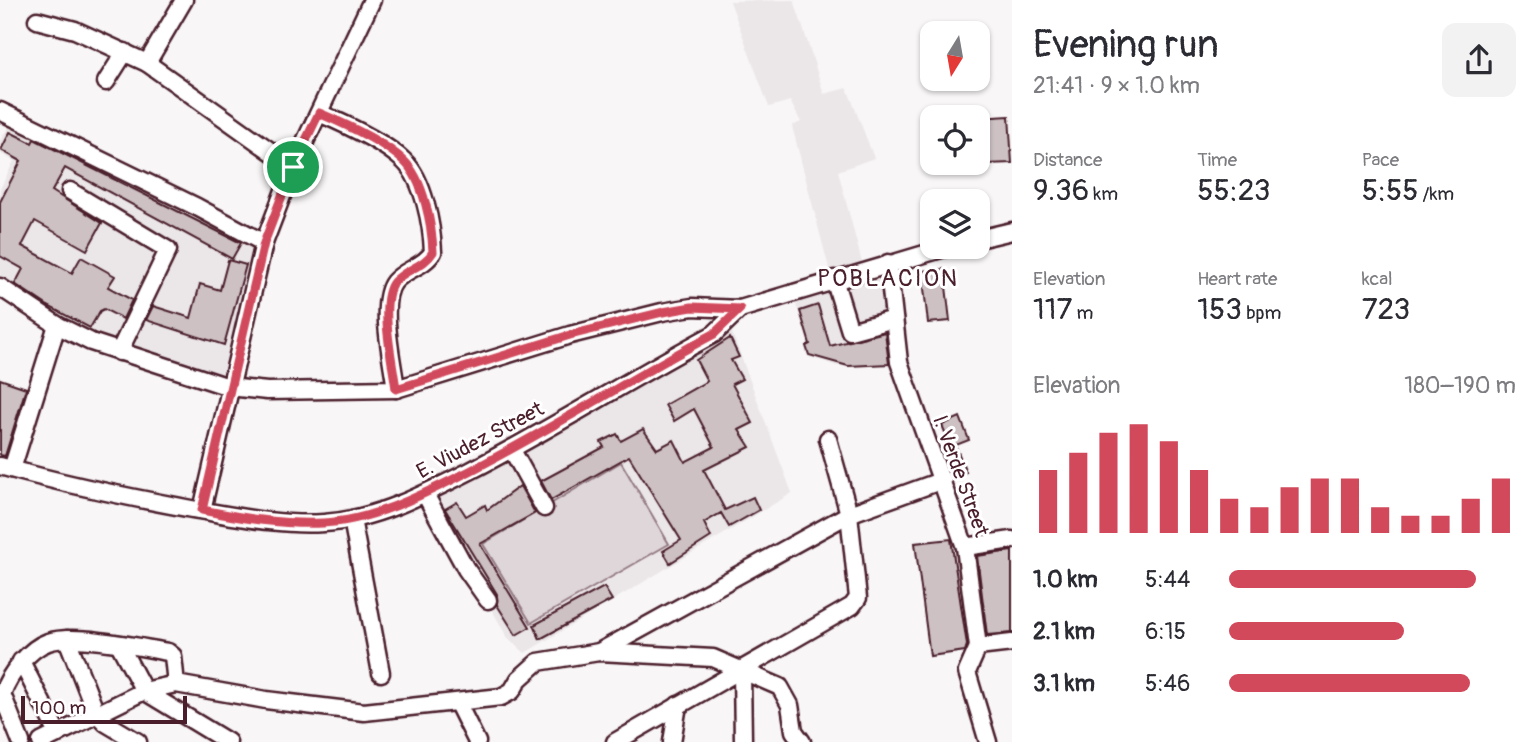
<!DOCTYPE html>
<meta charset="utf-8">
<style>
:root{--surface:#fff;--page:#f2f2f3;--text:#2b2b33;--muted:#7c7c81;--accent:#d1495b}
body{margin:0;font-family:Pangolin,sans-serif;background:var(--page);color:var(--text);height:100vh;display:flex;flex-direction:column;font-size:26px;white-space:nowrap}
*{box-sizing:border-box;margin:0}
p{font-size:23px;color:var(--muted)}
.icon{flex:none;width:38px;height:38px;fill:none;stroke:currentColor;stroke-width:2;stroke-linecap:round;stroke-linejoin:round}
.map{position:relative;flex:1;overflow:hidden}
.sheet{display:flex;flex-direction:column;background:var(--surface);width:525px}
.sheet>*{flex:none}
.needle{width:46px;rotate:191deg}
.fabs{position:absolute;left:920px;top:21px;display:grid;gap:14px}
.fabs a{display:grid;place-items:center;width:70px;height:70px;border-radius:14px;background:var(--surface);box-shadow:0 2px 5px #0004;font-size:35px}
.scale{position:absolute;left:21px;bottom:18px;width:166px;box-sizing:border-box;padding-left:7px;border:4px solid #4a1f2b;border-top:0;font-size:19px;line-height:24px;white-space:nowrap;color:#4a1f2b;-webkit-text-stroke:5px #fff;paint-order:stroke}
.pin{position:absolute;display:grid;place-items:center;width:60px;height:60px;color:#fff;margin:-30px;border:4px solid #fff;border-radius:50%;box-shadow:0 2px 7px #0007}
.round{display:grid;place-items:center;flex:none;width:74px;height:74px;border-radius:14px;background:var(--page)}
.headline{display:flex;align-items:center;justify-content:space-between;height:119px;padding:0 21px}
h1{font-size:38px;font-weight:600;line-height:52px}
.stats{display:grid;grid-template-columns:repeat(3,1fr);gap:10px;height:119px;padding:7px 21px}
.stats div{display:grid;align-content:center}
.stats b{font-size:30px;font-weight:600}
.stats small{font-size:19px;font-weight:400}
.stats p{font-size:19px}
.chart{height:196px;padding:14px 21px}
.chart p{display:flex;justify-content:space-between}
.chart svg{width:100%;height:126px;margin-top:7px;stroke:var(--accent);stroke-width:6}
ul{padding:0 21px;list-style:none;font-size:23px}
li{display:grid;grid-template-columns:112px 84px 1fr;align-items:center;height:52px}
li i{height:18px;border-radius:9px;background:var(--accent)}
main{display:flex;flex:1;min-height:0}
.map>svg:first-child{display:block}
</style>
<main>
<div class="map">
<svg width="1012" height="742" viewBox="0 0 1012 742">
<rect width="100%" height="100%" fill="#f8f6f7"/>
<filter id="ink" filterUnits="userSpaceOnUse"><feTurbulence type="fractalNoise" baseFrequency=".0143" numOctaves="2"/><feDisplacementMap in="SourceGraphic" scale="14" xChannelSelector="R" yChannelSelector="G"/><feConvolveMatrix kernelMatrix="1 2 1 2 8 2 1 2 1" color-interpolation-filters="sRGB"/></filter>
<g filter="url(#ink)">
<g fill="#ebe6e8">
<path d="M794,0L824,94L847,88L874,158L838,171L862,263L830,272L792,126L801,122L790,101L769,107L730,1Z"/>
<path d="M12,121L257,246L223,375L111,341L11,291L0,282V189L14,161L0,153V141Z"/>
<path d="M878,275L895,365L837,366L808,356L806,347L809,345L795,301Z"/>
<path d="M731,330L792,493L525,653L507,637L432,500Z"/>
</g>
<path fill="#ded6d9" stroke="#947a82" stroke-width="2" d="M621,462L669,544L531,623L483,544Z"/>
<g fill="#cdc1c4" stroke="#4a1f2b" stroke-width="2">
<path d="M1009,116L1012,163L986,164L985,138L978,139V118Z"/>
<path d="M10,132L32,143L34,139L241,243L232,259L65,168L52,191L102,223L87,250L35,221L22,246L72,273L81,257L115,276L108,287L132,300L123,319L104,309L100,311L90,328L48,306L15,284L23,269L0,256V202L21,161L1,150Z"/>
<path d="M228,260L246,265L224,345L146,320L153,306L191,318L200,284L220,290Z"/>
<path d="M944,269L950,321L928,323L922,271Z"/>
<path d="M818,305L830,346L885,332L889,364L848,366L809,355L806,346L810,344L800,311Z"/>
<path d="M730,338L739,357L731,360L742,379L732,384L753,423L739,430L750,447L704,470L725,510L753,497L759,510L729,527L721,513L704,523L711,537L670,563L663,551L681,540L629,456L551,500L541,481L604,447L601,442L617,434L621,441L643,429L657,449L674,440L685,462L714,447L694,409L674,421L665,405L707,381L696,360Z"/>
<path d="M0,379L26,388L5,456L0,455Z"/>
<path d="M960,417L969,440L951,447L942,425Z"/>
<path d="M957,449L966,472L953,476L943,454Z"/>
<path d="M520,486L535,513L480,544L530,627L516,635L497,605V594L445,509L457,502L466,516L485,505L487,510Z"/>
<path d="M951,539L967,645L965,651L930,656L915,543Z"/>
<path d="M1012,551V633L987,635L977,556Z"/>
<path d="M604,587L612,600L540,639L534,625Z"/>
</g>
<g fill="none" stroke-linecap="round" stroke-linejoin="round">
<defs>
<g id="minor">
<path d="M37,20L75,30L147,63L293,167"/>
<path d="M147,63L184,0"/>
<path d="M106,82L125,52"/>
<path d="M0,111L197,207L264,243"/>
<path d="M319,113C345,124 383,141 404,161C424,180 432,226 433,252C424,267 405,269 394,282C378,302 393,364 396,389"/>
<path d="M70,191L168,250L119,352"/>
<path d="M978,239L1012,231"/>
<path d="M888,263L899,362L965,547L978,647L967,672L988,742"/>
<path d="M834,279L850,331L894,319"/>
<path d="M0,287L57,325L91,342L229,387L267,391L396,389L570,335L662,312L692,307L740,309"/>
<path d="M512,450L544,508"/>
<path d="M0,466C63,484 127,497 192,509C235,516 280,526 324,523C374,520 425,494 468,472C552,429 631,378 714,334L740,309L948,247"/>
<path d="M12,469L57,325"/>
<path d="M425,494L466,569L488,600"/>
<path d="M202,510L264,243L293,167L372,0"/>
<path d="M352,519L381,673"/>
<path d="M965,547L1012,540"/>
<path d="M67,639L96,713L106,723L138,742"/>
<path d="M119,644L144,691L228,742"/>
<path d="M978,647L1012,643"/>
<path d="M599,652L713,658L780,687L790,705L794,731L802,742"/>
<path d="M21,661L58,734"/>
<path d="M742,671L743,742"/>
<path d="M458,704L477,742"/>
<path d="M21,742L2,694C9,675 28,649 48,642C74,633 140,647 168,652L173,656L176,684"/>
<path d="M41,742L144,691L176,684L266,700L364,712L501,697L512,691L519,679L538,662L599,652L849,514L943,480"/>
<path d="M615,742L852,606L858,598L849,514L828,439"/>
<path d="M672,742L678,705"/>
</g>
</defs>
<use href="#minor" stroke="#4a1f2b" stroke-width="21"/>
<use href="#minor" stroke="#fff" stroke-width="16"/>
</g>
</g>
<g fill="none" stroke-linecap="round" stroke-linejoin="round" filter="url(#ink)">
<defs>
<path id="route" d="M319,113C345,124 383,141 404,161C424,180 432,226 433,252C424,267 405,269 394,282C378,301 393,364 396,389L570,335L663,312L692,307L740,309L714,334C631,378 552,429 468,472C424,494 373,521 323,523C283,525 242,518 202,510L264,243L293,167Z"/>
</defs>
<use href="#route" stroke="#fff" stroke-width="14"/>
<use href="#route" stroke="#d1495b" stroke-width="9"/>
</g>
<g text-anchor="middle" stroke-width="6" stroke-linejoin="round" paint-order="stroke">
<g font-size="21" fill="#4a1f2b" stroke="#fff">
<text transform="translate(480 440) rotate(-28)" y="7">E. Viudez Street</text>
<text transform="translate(961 476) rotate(70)" y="7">I. Verde Street</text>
</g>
<g font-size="24" letter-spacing="2" fill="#4a1f2b" stroke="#fff">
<text x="888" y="286">POBLACION</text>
</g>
</g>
</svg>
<div class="fabs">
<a><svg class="needle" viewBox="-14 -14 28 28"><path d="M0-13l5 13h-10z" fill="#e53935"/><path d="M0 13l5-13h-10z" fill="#7c7c81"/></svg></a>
<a><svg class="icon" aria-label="locate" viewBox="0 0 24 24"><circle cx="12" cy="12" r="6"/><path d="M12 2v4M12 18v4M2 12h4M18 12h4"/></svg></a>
<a><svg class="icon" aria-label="layers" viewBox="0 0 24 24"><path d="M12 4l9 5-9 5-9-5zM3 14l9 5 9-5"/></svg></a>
</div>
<div class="scale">100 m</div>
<div class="pin" style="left:293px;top:167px;background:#1e9e55"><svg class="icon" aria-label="arrive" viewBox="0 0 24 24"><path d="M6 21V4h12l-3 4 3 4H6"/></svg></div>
</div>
<section class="sheet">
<div class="headline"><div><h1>Evening run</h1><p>21:41 · 9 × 1.0 km</p></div><a class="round"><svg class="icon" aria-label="share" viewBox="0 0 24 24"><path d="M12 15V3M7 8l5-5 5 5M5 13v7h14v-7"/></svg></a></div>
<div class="stats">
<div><p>Distance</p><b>9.36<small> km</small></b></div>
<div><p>Time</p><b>55:23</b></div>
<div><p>Pace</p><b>5:55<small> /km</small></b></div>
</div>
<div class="stats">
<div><p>Elevation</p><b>117<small> m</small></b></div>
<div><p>Heart rate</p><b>153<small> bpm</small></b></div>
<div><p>kcal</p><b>723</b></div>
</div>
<div class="chart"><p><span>Elevation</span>180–190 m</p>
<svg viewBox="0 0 160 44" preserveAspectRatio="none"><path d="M5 44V22M15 44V16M25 44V9M35 44V6M45 44V12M55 44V22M65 44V32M75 44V35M85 44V28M95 44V25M105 44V25M115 44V35M125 44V38M135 44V38M145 44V32M155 44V25"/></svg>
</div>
<ul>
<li><b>1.0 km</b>5:44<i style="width:86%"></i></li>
<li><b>2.1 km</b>6:15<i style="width:61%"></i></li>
<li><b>3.1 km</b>5:46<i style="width:84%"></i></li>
</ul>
</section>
</main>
